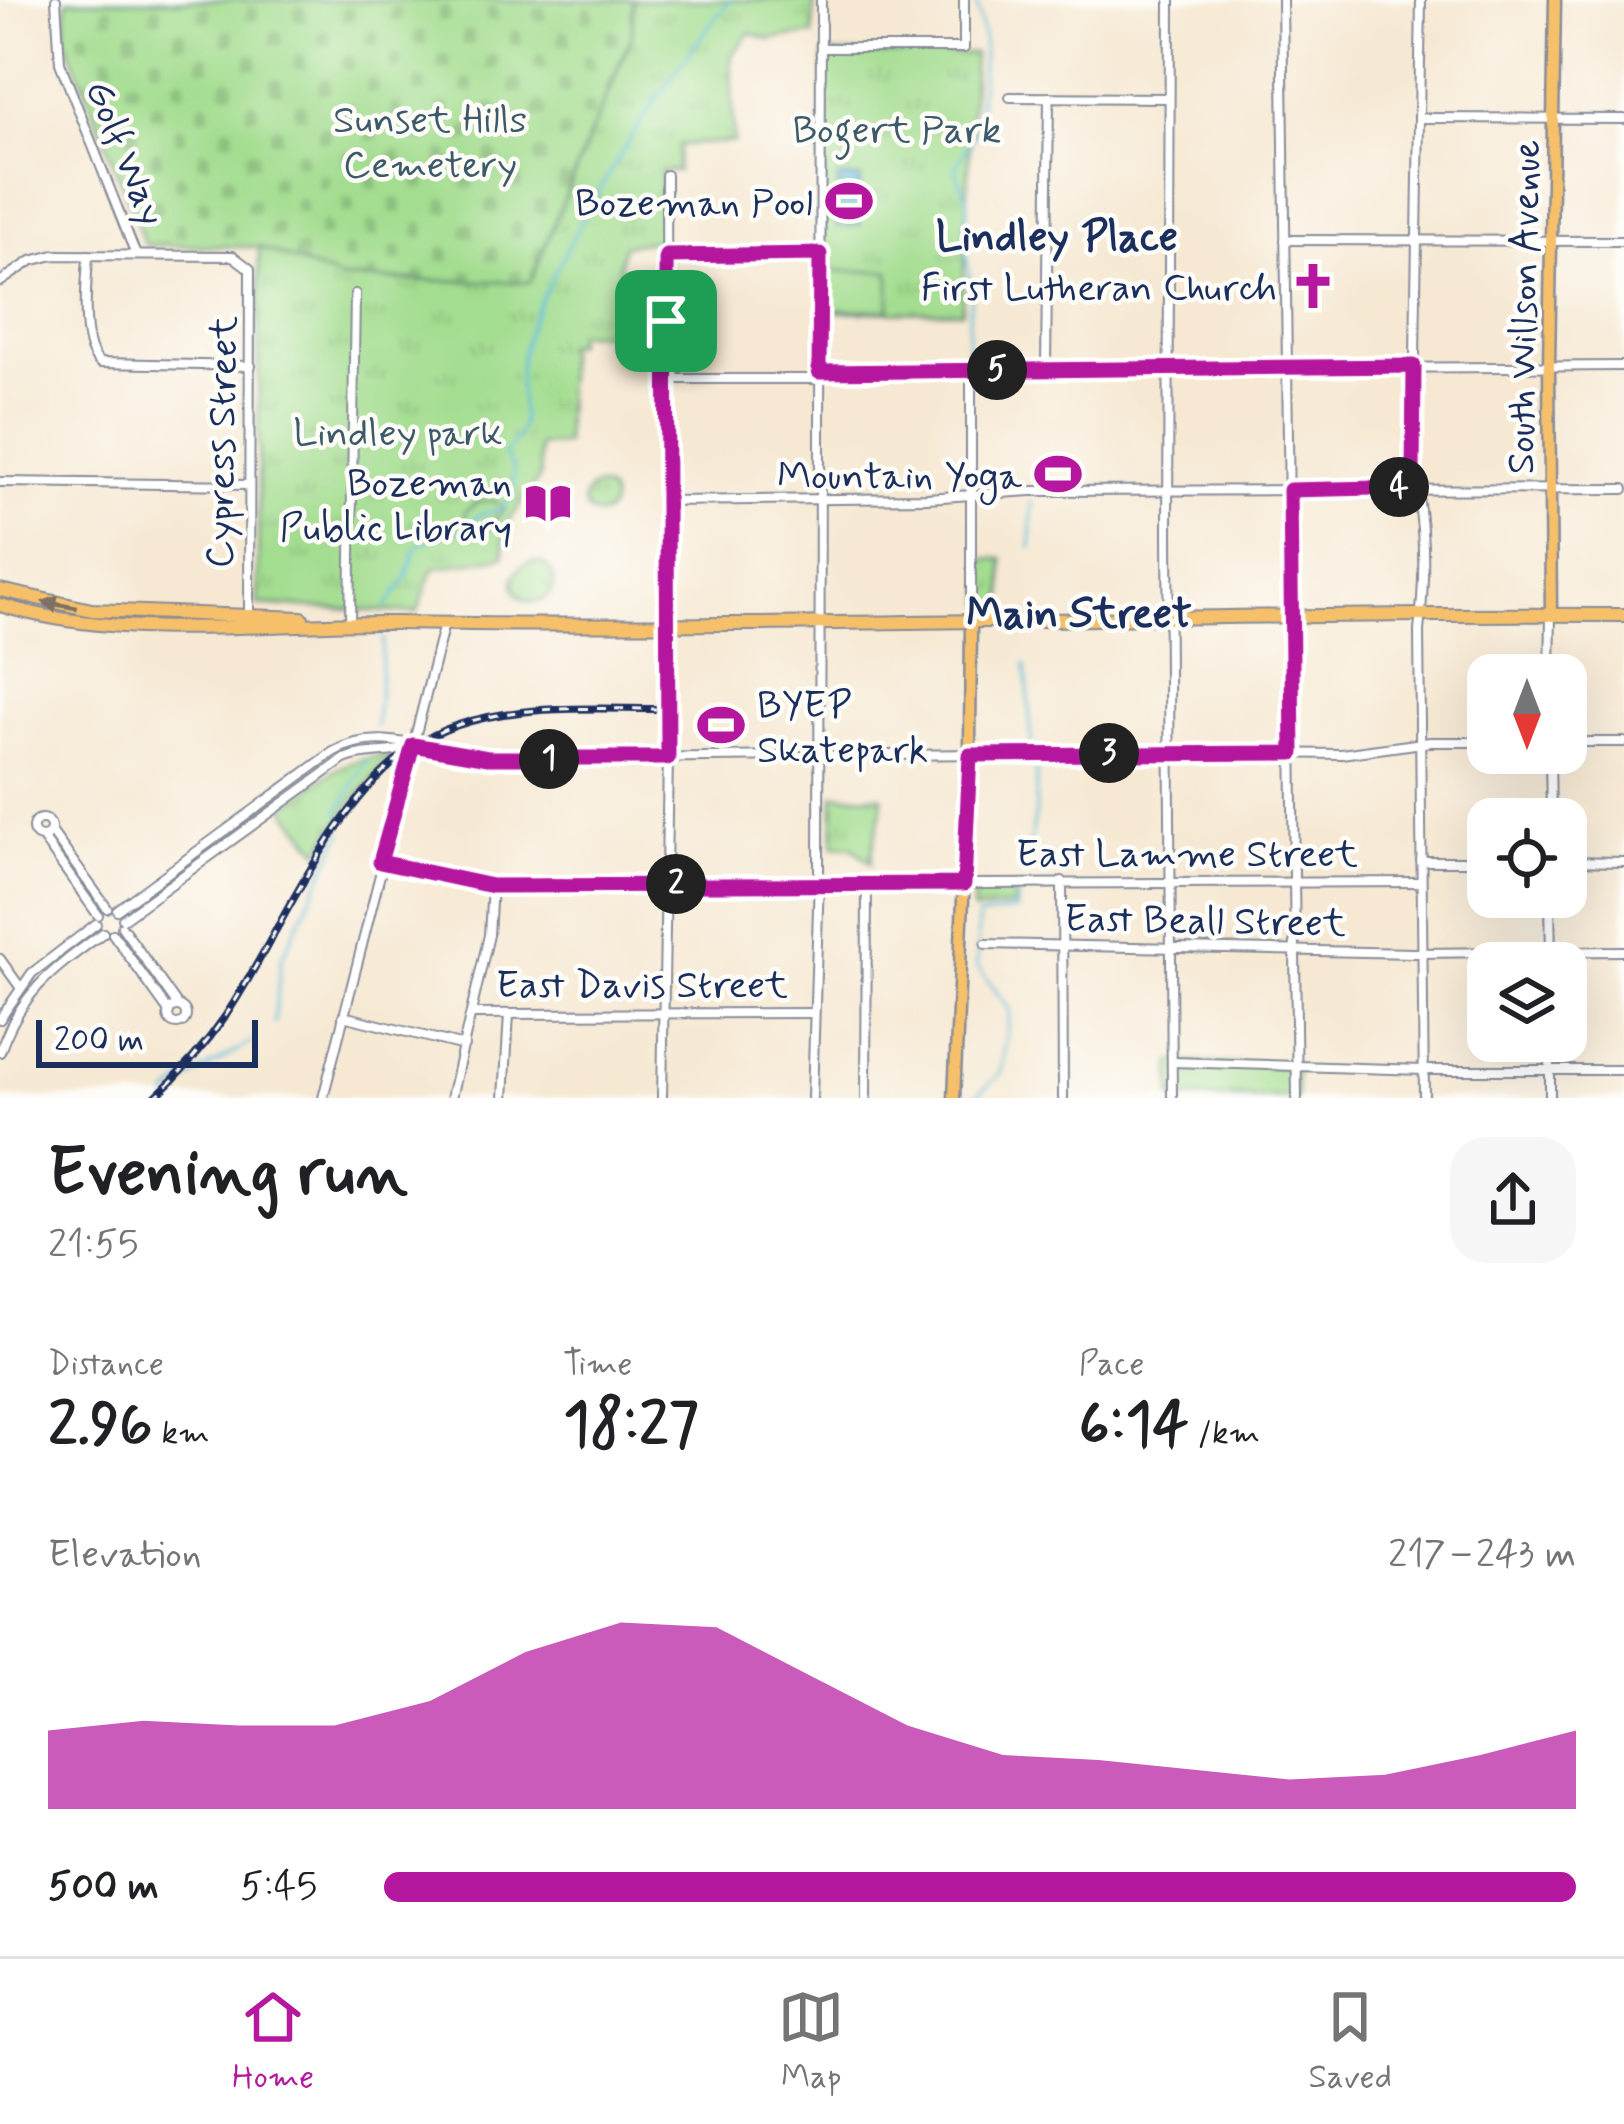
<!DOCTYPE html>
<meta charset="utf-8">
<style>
:root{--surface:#fff;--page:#f6f6f6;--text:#202124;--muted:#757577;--line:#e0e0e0;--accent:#b5179e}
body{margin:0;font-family:Mynerve,sans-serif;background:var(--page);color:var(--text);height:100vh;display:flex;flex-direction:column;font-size:45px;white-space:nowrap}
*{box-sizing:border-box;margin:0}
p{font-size:39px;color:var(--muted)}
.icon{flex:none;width:66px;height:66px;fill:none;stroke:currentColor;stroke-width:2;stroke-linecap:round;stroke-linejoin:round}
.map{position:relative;height:1098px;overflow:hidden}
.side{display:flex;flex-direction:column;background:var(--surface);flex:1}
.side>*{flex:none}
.needle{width:78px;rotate:180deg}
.fabs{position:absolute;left:1467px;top:654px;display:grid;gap:24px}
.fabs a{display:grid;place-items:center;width:120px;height:120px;border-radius:24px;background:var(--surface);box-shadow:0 12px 48px #0002;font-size:60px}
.scale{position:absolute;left:36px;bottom:30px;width:222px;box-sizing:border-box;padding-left:12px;border:6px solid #1b2f5e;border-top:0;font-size:33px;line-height:42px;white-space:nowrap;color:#1b2f5e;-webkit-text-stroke:9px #fdfcf7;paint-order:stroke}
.pin{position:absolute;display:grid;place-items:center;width:102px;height:102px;color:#fff;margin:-51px;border-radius:24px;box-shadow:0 6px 18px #0006}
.km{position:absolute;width:60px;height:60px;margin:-30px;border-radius:50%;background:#222;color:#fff;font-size:33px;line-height:60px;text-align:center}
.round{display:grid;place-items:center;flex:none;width:126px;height:126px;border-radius:36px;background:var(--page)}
.head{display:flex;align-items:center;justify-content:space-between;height:204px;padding:0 48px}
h1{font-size:66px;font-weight:700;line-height:90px}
.stats{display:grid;grid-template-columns:repeat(3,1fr);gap:18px;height:204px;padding:12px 48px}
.stats div{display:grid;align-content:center}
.stats b{font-size:60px;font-weight:700}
.stats small{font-size:33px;font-weight:400}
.stats p{font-size:33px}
.chart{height:336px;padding:24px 48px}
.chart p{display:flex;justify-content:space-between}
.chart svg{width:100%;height:216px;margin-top:12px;fill:var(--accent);opacity:.7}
ul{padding:0 48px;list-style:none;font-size:39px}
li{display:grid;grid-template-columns:192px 144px 1fr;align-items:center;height:90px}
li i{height:30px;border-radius:15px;background:var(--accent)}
.tab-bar{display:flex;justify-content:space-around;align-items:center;height:168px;border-top:3px solid var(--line);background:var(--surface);font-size:33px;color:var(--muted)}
.tab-bar a{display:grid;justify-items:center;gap:6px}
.tab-bar .selected{color:var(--accent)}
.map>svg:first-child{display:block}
</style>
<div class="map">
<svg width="1624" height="1098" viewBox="0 0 1624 1098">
<defs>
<pattern id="grass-tufts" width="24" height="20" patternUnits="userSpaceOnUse" patternTransform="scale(3)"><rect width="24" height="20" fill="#a3dd8f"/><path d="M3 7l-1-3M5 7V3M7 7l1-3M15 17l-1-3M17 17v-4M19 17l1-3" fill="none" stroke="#8cbe7e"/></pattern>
<pattern id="wetland-marsh" width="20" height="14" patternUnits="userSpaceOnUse" patternTransform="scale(3)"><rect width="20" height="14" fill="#a3dd8f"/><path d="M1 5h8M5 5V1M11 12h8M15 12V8" fill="none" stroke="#8cbe7e"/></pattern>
<pattern id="cemetery-stones" width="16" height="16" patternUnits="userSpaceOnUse" patternTransform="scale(3)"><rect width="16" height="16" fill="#a3dd8f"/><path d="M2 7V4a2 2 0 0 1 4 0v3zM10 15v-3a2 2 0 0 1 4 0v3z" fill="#8cbe7e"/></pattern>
<pattern id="water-rules" width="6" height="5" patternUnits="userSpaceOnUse" patternTransform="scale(3)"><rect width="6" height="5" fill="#58bbd6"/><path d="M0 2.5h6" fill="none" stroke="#4898b1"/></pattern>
</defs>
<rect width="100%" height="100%" fill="#fdfcf7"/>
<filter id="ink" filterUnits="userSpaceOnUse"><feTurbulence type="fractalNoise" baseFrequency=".00833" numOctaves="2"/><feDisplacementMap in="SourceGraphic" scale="24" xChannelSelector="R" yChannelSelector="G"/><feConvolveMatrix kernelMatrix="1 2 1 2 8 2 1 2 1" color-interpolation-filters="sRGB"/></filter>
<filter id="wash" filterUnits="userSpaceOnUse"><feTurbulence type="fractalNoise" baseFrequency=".004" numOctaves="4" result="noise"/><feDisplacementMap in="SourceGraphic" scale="48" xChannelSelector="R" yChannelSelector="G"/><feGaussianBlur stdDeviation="2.7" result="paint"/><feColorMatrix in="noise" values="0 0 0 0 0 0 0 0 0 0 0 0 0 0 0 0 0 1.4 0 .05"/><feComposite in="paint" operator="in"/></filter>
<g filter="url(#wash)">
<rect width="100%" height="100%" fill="#f6e8d2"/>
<g fill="url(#grass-tufts)" stroke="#5f8676" stroke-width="3">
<path d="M633,0H814L813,35L769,39L750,33L731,56L734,142L679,145L677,171H661L659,240L624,245L620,259V333H576L575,343L566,345L565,444L539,446L540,477L504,527V556L433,569L417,613L258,605L259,247L341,279L530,282L632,35Z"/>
<path d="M824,54H974L962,311L823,312Z"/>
<circle cx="598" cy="501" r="14"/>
<path d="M983,559H1003L1004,603L984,604Z"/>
<circle cx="534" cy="582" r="20"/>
<path d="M391,755L349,806L319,851L285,808C325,777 339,759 391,755Z"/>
<path d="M834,795L883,796C883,819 872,839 871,863L852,847L834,846Z"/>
<path d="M974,891L1014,892V906L973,911Z"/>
<path d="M1172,1062L1296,1066L1297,1098H1172Z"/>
</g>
<path fill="url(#wetland-marsh)" stroke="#5f8676" stroke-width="3" d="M495,501L505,509L487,528L467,531L464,526L466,510L478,502Z"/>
<path fill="url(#cemetery-stones)" stroke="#5f8676" stroke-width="3" d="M67,0H633L632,33L530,282L341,279L259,247L145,245L65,37Z"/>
<rect fill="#a3dd8f" stroke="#5f8676" stroke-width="3" x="829" y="271" width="61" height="39"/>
<rect fill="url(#water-rules)" stroke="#3a759a" stroke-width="3" x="838" y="178" width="22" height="47"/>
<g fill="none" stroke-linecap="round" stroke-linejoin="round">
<g stroke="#58bbd6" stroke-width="3">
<path d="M966,361L971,291L964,233L968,198L957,175V164L977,130L984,40L976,0"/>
<path d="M1031,548L1032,502"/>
<path d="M386,607L406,579L416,548L432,538L466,529L478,515L501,509L512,498L514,469L504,454C532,428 519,410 519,378C519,360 527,331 534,315C586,204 653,95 730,0"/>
<path d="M1026,664L1032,743"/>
<path d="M376,727L383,638"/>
<path d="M337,813L367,760"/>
<path d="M1025,870L1036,811V766"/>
<path d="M274,1023L281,960L343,831"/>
<path d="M167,1098L178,1086L251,1042"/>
<path d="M974,1098L1001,1073L1010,1010L977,966L978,917L1016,910L1018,893"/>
</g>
</g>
</g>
<g filter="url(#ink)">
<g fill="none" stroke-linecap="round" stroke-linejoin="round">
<defs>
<g id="minor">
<path d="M56,0L60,63L136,255"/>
<path d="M1170,0L1168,535L1172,1098"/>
<path d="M1282,0L1297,1098"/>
<path d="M1421,0L1413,474C1426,524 1425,580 1419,631L1424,1098"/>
<path d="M821,48H964V0"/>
<path d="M1010,97L1169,98"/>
<path d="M1419,118L1624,119"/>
<path d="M1285,240L1624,241"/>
<path d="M88,255C87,283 79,345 100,363L251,366"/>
<path d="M666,256L820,254"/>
<path d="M0,282L31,261L54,255L233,256L250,269L249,617"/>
<path d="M1046,369L1049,97"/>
<path d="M819,372L1624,366"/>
<path d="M666,379H819"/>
<path d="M0,482L249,485"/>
<path d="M665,501L927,498L1031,491L1624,489"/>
<path d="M971,620V370"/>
<path d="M350,622L355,294"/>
<path d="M1550,675L1551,614"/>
<path d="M1566,742H1624"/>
<path d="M1550,753L1551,819"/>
<circle cx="42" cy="828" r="9"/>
<path d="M51,831L107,908"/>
<path d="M42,837L98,915"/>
<path d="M380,861L492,886L1421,882"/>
<path d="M1421,861H1488"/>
<path d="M1566,861L1624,862"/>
<path d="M1062,881L1063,1098"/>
<path d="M1550,897L1551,963"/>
<path d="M117,910L333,752C377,727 420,749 466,755C485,758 505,758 525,759L1179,752L1341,754L1430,742H1488"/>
<path d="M123,919L344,759C366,749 390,756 412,746"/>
<path d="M122,927L178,1006"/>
<path d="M113,934L169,1012"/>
<path d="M986,944L1413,953L1624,951"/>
<path d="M0,959L20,987"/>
<circle cx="177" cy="1015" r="9"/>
<path d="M471,1014L813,1013"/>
<path d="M343,1016L464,1046"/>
<path d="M0,1019L32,973L96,924"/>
<path d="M1550,1041V1098"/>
<path d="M0,1052C21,991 53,970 103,933"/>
<path d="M1172,1062L1423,1070H1624"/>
<path d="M323,1098L444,624"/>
<path d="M451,1098L489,935L492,886"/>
<path d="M504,1098L509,1014"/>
<path d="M662,1098L668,758L666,175"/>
<path d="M812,1098L819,877L821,0"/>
<path d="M866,1098L867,885"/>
</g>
<g id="major">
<path d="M1551,614L1549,366L1555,0"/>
<path d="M954,1098L970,745L971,620"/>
</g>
<g id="highway">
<path d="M0,590L92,610L302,618"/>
<path d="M0,605C129,644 265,621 397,623C806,630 1215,612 1624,615"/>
</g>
</defs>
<use href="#minor" stroke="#888c98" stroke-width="12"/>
<use href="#major" stroke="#888c98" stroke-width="15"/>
<use href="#highway" stroke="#888c98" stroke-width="16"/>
<use href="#minor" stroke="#fff" stroke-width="8"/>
<use href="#major" stroke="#f6c06b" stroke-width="10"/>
<use href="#highway" stroke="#f6c06b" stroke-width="12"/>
<defs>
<path id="rail" d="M154,1098C181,1073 205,1046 226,1015C288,923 345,763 455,726C519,704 589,709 656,709"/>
</defs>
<use href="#rail" stroke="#1b2f5e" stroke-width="8"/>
<use href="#rail" stroke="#fdfcf7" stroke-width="3" stroke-dasharray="9" stroke-linecap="butt"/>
</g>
<defs><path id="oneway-solid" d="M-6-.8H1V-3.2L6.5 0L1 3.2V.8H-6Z" transform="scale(3)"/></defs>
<use fill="#7e7064" href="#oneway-solid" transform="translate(60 605) rotate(-170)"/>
</g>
<g fill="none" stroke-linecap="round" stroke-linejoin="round" filter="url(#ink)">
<defs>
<path id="route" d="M820,254L819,372L1414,366L1413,474L1417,487L1290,490L1293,753L970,755L964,884L492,886L380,862L413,745L488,758H668L666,256Z"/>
</defs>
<use href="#route" stroke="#fff" stroke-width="24"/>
<use href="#route" stroke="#b5179e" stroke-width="15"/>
</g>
<defs>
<symbol id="stadium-bare" viewBox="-9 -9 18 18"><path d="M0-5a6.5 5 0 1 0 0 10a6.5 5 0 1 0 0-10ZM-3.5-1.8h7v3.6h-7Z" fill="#b5179e" stroke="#fdfcf7" stroke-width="2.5" paint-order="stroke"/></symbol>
<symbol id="church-bare" viewBox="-9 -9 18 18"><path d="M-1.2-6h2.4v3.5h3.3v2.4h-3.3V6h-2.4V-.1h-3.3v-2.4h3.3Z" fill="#b5179e" stroke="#fdfcf7" stroke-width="2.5" paint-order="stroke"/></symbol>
<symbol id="library-bare" viewBox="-9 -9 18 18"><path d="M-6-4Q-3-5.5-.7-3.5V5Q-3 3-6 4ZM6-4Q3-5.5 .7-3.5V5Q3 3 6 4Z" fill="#b5179e" stroke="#fdfcf7" stroke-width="2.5" paint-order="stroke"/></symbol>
</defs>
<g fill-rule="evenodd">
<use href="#stadium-bare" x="816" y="168" width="66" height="66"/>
<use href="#church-bare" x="1280" y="253" width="66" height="66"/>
<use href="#stadium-bare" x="1025" y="441" width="66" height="66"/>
<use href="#library-bare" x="515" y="470" width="66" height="66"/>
<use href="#stadium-bare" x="688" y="692" width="66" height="66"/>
</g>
<g text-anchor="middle" stroke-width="9" stroke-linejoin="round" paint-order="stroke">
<g font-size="39" fill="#3d5a6a" stroke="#fdfcf7">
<text x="430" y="132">Sunset Hills<tspan x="430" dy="45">Cemetery</tspan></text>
<text x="897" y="142">Bogert Park</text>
<text x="398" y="445">Lindley park</text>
</g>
<g font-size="39" fill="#1b2f5e" stroke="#fdfcf7">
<text transform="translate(127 152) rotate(68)" y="14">Golf Way</text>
<text transform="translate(1522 307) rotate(-89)" y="14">South Willson Avenue</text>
<text transform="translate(220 442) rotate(-89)" y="14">Cypress Street</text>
<text x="1187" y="866">East Lamme Street</text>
<text transform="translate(1205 919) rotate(1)" y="14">East Beall Street</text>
<text x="642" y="997">East Davis Street</text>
</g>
<g font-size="39" fill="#1b2f5e" stroke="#fdfcf7" text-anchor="end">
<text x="813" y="215">Bozeman Pool</text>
<text x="1277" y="300">First Lutheran Church</text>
<text x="1022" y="488">Mountain Yoga</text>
<text x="512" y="495">Bozeman<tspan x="512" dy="45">Public Library</tspan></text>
<text x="757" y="717" text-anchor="start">BYEP<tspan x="757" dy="45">Skatepark</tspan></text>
</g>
<g font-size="42" font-weight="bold" fill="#1b2f5e" stroke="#fdfcf7">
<text x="1057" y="250">Lindley Place</text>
<text x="1079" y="627">Main Street</text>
</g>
</g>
</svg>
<div class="fabs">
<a><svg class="needle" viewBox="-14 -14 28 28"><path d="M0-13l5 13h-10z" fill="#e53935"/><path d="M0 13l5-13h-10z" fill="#757577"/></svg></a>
<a><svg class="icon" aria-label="locate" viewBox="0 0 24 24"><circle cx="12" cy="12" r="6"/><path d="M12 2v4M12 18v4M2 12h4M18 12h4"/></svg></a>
<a><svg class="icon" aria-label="layers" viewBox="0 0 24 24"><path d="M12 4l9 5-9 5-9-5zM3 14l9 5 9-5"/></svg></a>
</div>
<div class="scale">200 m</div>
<div class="pin" style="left:666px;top:321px;background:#1e9e55"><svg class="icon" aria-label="arrive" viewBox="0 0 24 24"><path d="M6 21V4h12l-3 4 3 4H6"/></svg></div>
<b class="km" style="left:549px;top:759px">1</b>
<b class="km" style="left:676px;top:884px">2</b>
<b class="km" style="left:1109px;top:753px">3</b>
<b class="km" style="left:1399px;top:487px">4</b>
<b class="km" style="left:997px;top:370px">5</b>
</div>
<section class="side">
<div class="head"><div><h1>Evening run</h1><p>21:55</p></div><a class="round"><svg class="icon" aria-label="share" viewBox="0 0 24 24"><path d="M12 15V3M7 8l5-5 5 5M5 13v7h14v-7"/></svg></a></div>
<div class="stats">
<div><p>Distance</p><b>2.96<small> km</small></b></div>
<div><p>Time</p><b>18:27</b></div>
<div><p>Pace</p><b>6:14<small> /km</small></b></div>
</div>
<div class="chart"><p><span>Elevation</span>217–243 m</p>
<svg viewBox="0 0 160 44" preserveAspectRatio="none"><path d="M0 44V28L10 26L20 27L30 27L40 22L50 12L60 6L70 7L80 17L90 27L100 33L110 34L120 36L130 38L140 37L150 33L160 28V44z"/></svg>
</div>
<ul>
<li><b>500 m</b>5:45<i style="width:100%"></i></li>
</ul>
</section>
<nav class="tab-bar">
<a class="selected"><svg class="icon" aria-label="home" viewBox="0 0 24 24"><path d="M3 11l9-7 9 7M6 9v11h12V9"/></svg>Home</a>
<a><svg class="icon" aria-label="map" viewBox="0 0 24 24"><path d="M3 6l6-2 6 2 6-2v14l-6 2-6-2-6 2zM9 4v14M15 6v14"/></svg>Map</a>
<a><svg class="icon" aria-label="saved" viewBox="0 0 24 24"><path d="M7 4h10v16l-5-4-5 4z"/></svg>Saved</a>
</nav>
